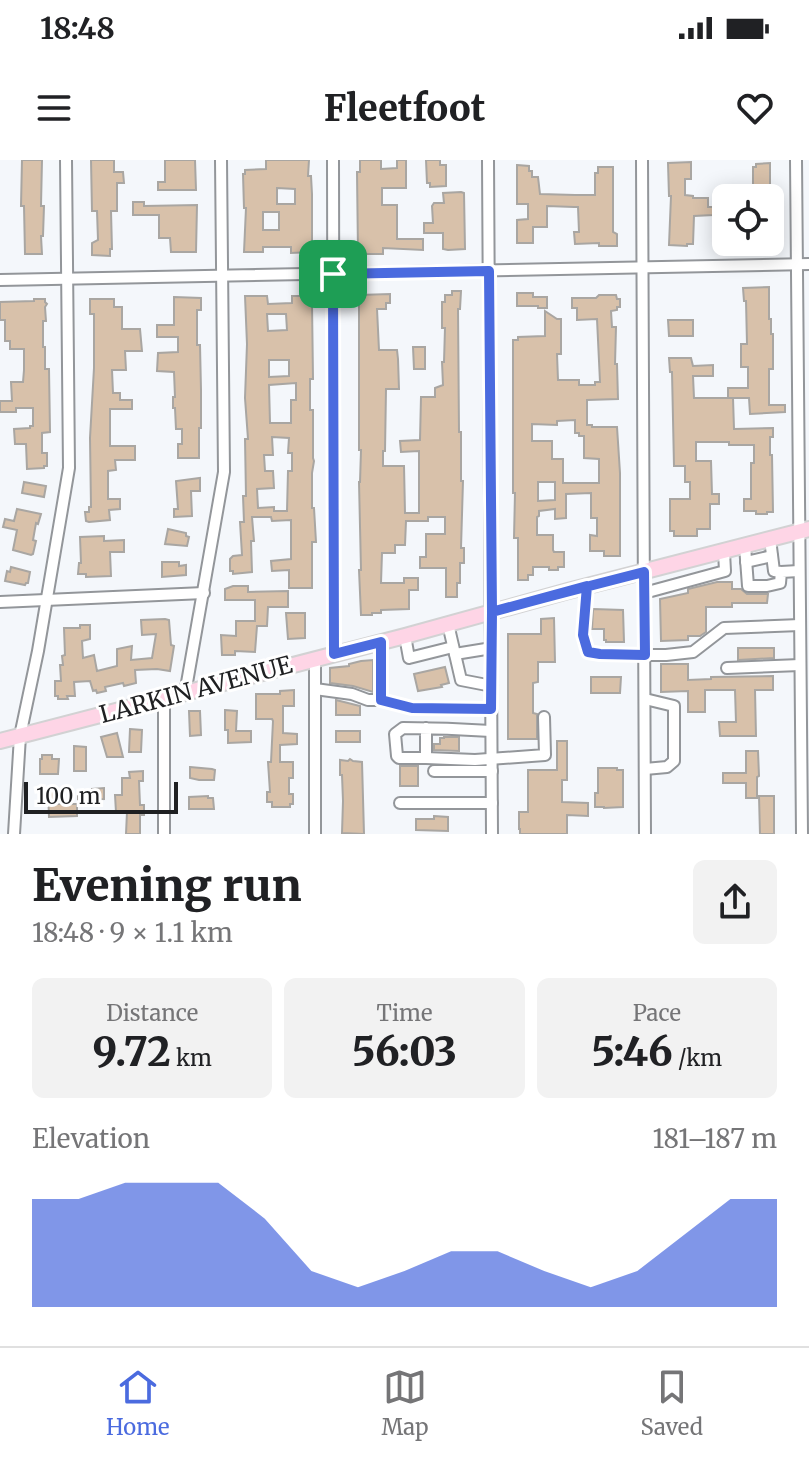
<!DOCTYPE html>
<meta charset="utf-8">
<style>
:root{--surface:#fff;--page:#f2f2f2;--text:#202124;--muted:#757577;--line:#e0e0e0;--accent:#4b6bdf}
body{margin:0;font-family:Merriweather,serif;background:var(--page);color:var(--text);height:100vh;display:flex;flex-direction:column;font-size:30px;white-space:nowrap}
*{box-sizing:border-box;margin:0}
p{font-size:26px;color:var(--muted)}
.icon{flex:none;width:44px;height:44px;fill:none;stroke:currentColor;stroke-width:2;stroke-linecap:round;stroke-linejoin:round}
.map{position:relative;height:674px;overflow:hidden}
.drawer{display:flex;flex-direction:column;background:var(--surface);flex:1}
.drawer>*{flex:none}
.controls{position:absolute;left:712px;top:24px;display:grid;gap:16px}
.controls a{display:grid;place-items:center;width:72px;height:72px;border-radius:12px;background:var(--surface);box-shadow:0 4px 20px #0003;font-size:40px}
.scale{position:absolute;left:24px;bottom:20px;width:154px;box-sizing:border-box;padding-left:8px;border:4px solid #1f2022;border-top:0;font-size:22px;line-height:28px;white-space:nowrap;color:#1f2022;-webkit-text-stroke:6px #fff;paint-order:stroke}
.pin{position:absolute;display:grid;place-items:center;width:68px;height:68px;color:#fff;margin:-34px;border-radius:16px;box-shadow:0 4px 12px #0006}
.round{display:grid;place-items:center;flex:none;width:84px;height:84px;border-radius:12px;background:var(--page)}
.head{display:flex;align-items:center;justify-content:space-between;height:136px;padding:0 32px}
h1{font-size:44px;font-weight:800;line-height:60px}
.metrics{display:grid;grid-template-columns:repeat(3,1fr);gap:12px;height:136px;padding:8px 32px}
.metrics div{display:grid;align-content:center;border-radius:12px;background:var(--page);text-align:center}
.metrics b{font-size:40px;font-weight:800}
.metrics small{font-size:22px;font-weight:400}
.metrics p{font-size:22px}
.chart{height:224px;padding:16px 32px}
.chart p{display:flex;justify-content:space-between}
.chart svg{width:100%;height:144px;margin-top:8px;fill:var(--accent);opacity:.7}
.status{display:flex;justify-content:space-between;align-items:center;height:56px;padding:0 40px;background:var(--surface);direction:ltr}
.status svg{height:22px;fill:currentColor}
header{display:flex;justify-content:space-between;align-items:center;height:104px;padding:0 32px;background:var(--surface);font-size:36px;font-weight:800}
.tab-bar{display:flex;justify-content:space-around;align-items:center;height:112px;border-top:2px solid var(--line);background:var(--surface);font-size:22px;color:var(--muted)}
.tab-bar a{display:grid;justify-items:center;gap:4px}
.tab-bar .selected{color:var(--accent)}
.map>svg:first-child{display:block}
</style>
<div class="status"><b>18:48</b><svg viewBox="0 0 49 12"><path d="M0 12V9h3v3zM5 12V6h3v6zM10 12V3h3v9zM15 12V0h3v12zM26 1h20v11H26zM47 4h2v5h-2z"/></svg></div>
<header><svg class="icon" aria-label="menu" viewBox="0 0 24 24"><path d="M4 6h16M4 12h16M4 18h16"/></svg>Fleetfoot<svg class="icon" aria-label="heart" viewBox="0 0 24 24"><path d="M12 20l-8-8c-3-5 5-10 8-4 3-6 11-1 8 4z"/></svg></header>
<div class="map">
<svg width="809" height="674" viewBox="0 0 809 674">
<rect width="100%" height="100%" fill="#f4f7fb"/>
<g fill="#d8c1aa" stroke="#a9a6a2" stroke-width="2" fill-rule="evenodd">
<path d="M22,0H42L41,46H44L43,76H41L42,94H25L24,46H21Z"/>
<path d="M91,0H114V12H123L124,23H117V51H111L112,89H110V96L92,95V83L98,80L97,51H92Z"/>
<path d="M165,0H195L196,30H158V22H165Z"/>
<path d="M266,0H309L308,16H311L312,34V92L291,93V87H263V92H244L246,48H244L243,14H245V10L266,9ZM277,28L295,29V44H277ZM263,52H279V70H263Z"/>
<path d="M360,0H381V9L397,8V0H406V28H382V45H397V79H423V90L383,88V94H362V92L358,93L357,12H360Z"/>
<path d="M426,0H440V5H446V26L430,27V23H427Z"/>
<path d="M691,2V19H685V35L693,36V38H708V47H713V55L694,56L693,84H687V86L669,85L671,36H669L668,3Z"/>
<path d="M770,3V38H751L750,25H753V7H756V4Z"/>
<path d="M517,5L529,6V11H532V17H538L540,34L575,35H595V13H598V7H613V72L617,74V86H599V83L575,84L574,72H579L578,47H574L547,46V67H533V83H517V60L528,59V44H517Z"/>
<path d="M461,32L464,33L465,89L448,90L443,89V73H424V63H433L432,46L434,43H444L443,33Z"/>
<path d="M133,42H144V46L197,45L196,92H171L170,78H159V55H133Z"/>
<path d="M769,127V159H771V174H773V209H769V245H785V252L750,254L749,238H728V228H748V207H741V184H747L746,141H744L743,128Z"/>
<path d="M452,131H461L460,149H458L459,272H461V321H463L461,388H464V403H460V423H457V437H446V408H420V397H426V374H445V357H428V361H406L405,385H395V393H382L381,423H404V418H418V430H409V449L381,450V453H372V455H361L359,410H361L359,322H360L361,290H359V135L390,134V143H386V149H377L379,190H397L398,199L399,229H386L385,291H383V306H404L405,353H419V291L401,292L400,281L420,280L421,237H435V228L443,225L442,202H444L445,168H442V142H445V135H452Z"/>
<path d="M517,133H533V137H547V148H538V146H517Z"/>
<path d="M300,134H309V141H311L312,144L313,219H310V250H313V298L314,301L312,313V348H314L316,382H312V428H289V410L272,411L271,401L291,399V360L272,361L271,357H252L254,381H251L252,412L233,414V411H230V399L233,396L242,395L240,362H244L243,336H246L245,279H248L245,238L247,184L245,136H267L268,144L292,143V136H300ZM267,154H286L287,170L268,171ZM269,200H289V216L269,217ZM296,223V240H291V263H270L269,225ZM272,277L289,278L288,293H292V311H288L287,351H274V347L258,348L257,329L274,328L273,311H265L264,295H273Z"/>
<path d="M599,135H616L617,139H620V147H617V150L611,151L612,167H616L615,204H617L618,239L587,240V265H592V267H617L620,313V396H604V391H590V375L597,376V358H591V333L566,334V358L555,359V349L539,351V356L537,357V375H553V390L554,392H564V407H558V410H549V407H533V415H528V420H518V378H514L515,333H513V180H518V177L545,176V151L557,159H561V194H557L558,220H579V225H595V222H600L597,159L577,160V148H572V138H596ZM575,260V273H579V276H584V298L599,299V323H563V299H552V281H532V264L557,265V261ZM538,322H555V340L538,341Z"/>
<path d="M174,137L201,138V150H197V185H200L201,230V268H199V298H178V284H182V269H176L175,248H173V237H175L174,212L157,211L158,193L178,192V177H157V165H174Z"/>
<path d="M34,139H45V142L47,144L45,147L46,161H43V187H45V209H49L50,272L42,273V293H47V306H44V308L27,309L26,284H15L14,269L30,268V266H33V248H16V252H0V241H12L11,222H23L24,210V189H10V181H5V160H0V142L34,141Z"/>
<path d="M90,139H114V147H122V169H140L142,191H125L126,210H112L113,233H120V240H132V249H110V286H135V300H115L116,310L108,311V339H120V349L109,350L110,360L89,362L86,361L85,352H89V347H91L90,278L94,208V154H90Z"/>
<path d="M668,160H693V176H669Z"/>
<path d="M413,187H425V209H414Z"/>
<path d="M669,198H691L693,206L713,205V216H693L694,238H733L734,269L773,268V277H770V295H772L773,352H767V354H756V351H744V339H751V303H754V285H729V282H696V301H711L712,334H719V344H710V369H697V376H674V371H670V339H690V322H685V306H674L672,212H670Z"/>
<path d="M200,318V331H191L192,356L174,357V349H178L176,321Z"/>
<path d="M24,322L46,326L44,337L22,333Z"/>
<path d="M17,349L41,354L38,364L36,363L33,380L36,381L33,394L31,395L13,390L17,370L3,367L5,359L14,361Z"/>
<path d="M168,369L186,373V376L189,377L187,386L165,384Z"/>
<path d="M104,376V381L124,380V392H110L111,416L86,417V414H78L79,403H81L80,377Z"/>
<path d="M162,402H179V406L186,405V415L162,417Z"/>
<path d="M11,407L30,412L28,423H26L25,425L5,421L7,411L10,412Z"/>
<path d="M717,422H732V429H741L747,434H768L767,443H732V447H706V472L700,476H688V480L661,481L660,439L688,433V429Z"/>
<path d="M233,426H248V432L288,431V447H268L267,466H257L255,492L235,491V495H222L221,475L236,476V461H255V440H225V429Z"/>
<path d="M593,449L623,450L624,482H606V480H604V469H592Z"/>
<path d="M286,453H305V478L288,479Z"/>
<path d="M554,458L555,502H538V522L533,523V553L537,554V579H508V474H541V459Z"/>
<path d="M165,459L169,460L171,485L174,486L170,511L157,509L135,510L136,523L124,526L123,523L105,527L106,531L97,533L96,530L93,531L90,521L74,522L75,536H67L68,539H58V536H55V521H61L60,505H63L62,496L65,495L64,468H80V465H90V479L82,481L83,498L94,495L97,511L117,506V489L132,486L131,500L152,498L156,474L142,475L141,460Z"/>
<path d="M738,488H774V498L738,500Z"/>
<path d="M373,500V532L353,526L330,523V508L349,506V504L361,501Z"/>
<path d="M661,504H688V520L711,519V517L773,516V530H755L756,576H720L719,562H736L735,530H705V552H688V531L661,532Z"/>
<path d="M445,507L449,523L441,525L442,527L418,531L414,514Z"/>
<path d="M591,517H621L620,533H591Z"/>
<path d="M294,530V546H283V573L297,574V584L280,585V602H293V618H289V634H293V644H290V647H272V642H267V632H270L268,602H271L273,561L272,559H256V534H280V531Z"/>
<path d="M336,540L360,546V555H336Z"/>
<path d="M225,550L237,551L236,571H251V582L228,583V570H225Z"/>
<path d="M189,551H200L201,575L190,576Z"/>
<path d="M130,569L142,570L141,592H129Z"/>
<rect x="336" y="571" width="24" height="11"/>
<path d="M117,573L123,597H107L101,577Z"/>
<path d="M444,577H459V591L434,590V584H440V578H444Z"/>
<path d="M557,581H567V620H562V642L588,643V656L567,655V674H520V669H519V652H528V610H557Z"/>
<path d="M74,586L86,587V611H74Z"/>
<path d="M746,591H758L759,616L757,617V638H746V623H723V613H746Z"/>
<path d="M42,595H52V599H59L58,614H40V599H42Z"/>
<path d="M350,599L353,601L362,602L364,674L342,673L343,641L342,615H340V600L348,601Z"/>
<rect x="400" y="606" width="18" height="20"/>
<path d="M190,607L212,609L215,610L214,620H199L190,618Z"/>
<path d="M598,608H617V610H623V647L604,648V647H595V633H598Z"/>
<path d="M143,611V621H139L140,645H144V655H140V674H126L127,652H116L115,635H122V618H130L129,612Z"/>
<path d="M104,628V639L89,640V643H78V632L92,631V629Z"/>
<path d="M48,631H59L58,644H77V656L49,657Z"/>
<path d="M208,636V638H213L214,649H189V637Z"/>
<path d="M759,636H774V674H760Z"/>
<path d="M434,656L448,657V671L416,670V659H434Z"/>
</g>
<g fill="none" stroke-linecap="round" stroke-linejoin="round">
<defs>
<g id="minor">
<path d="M333,0L334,494"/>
<path d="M488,0L492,674"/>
<path d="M642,0L645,674"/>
<path d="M796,0L802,674"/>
<path d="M0,120L809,104"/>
<path d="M770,379L774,411L781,412"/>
<path d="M745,386L748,426H767L780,423L781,412L799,411"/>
<path d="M746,402L772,396"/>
<path d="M587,426L583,475L588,492L600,494L645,495H666L693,492L724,468L800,465"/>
<path d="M644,433L725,411L724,392"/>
<path d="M0,442L204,433"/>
<path d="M448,464L461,520L492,526"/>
<path d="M405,476L409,498L453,487"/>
<path d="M455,494L492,488"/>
<path d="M315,499V674"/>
<path d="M727,508L800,505"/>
<path d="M315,529L352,534L368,540H381L412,548L491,549"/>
<path d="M185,534L224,312L221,0"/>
<path d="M645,539L674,546V601L667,607L645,609"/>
<path d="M381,540V482"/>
<path d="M426,568V598H399L397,596L395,574L403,568C432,568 462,569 491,571"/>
<path d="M426,598L475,600L545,595L544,557"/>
<path d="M434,611H492"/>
<path d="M400,643H492"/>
<path d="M14,674L20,576L38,491L69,308L66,0"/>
<path d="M164,674V539"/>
</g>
<path id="major" d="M0,581L405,476L568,431L809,369"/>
</defs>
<use href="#minor" stroke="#93969a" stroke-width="14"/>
<use href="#major" stroke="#d2d2d3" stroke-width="18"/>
<use href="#minor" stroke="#fff" stroke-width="10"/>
<use href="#major" stroke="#fed5e6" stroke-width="14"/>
</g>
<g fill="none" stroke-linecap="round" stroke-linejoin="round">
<defs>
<path id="route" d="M333,114L334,494L381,482V540L412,548L491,549L492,452L587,426L583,475L588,492L600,494L645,495L644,412C593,425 542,438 492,452L489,111L333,114"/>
</defs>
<use href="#route" stroke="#fff" stroke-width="16"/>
<use href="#route" stroke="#4b6bdf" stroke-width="10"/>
</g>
<g text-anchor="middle" stroke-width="6" stroke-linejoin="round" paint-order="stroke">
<g font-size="24" fill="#1f2022" stroke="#fff">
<text transform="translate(196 530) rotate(-15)" y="8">LARKIN AVENUE</text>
</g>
</g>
</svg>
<div class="controls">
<a><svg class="icon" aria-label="locate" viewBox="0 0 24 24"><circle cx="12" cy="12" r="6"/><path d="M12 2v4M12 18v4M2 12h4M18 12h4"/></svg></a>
</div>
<div class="scale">100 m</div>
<div class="pin" style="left:333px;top:114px;background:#1e9e55"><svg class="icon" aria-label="arrive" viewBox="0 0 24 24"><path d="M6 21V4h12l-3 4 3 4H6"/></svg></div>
</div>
<section class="drawer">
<div class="head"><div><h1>Evening run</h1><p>18:48 · 9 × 1.1 km</p></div><a class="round"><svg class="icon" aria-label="share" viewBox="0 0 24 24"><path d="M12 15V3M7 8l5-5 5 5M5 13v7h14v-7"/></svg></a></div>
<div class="metrics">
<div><p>Distance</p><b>9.72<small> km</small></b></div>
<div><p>Time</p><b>56:03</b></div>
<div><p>Pace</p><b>5:46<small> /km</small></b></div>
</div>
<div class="chart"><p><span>Elevation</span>181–187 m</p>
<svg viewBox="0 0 160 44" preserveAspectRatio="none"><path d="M0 44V11L10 11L20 6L30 6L40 6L50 17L60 33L70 38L80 33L90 27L100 27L110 33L120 38L130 33L140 22L150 11L160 11V44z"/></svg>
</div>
</section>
<nav class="tab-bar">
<a class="selected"><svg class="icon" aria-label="home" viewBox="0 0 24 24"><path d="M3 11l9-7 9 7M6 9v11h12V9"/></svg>Home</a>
<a><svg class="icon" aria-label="map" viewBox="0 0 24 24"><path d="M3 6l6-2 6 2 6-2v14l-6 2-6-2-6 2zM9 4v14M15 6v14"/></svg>Map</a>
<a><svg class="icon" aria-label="saved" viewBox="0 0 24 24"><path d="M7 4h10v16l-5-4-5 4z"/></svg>Saved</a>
</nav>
